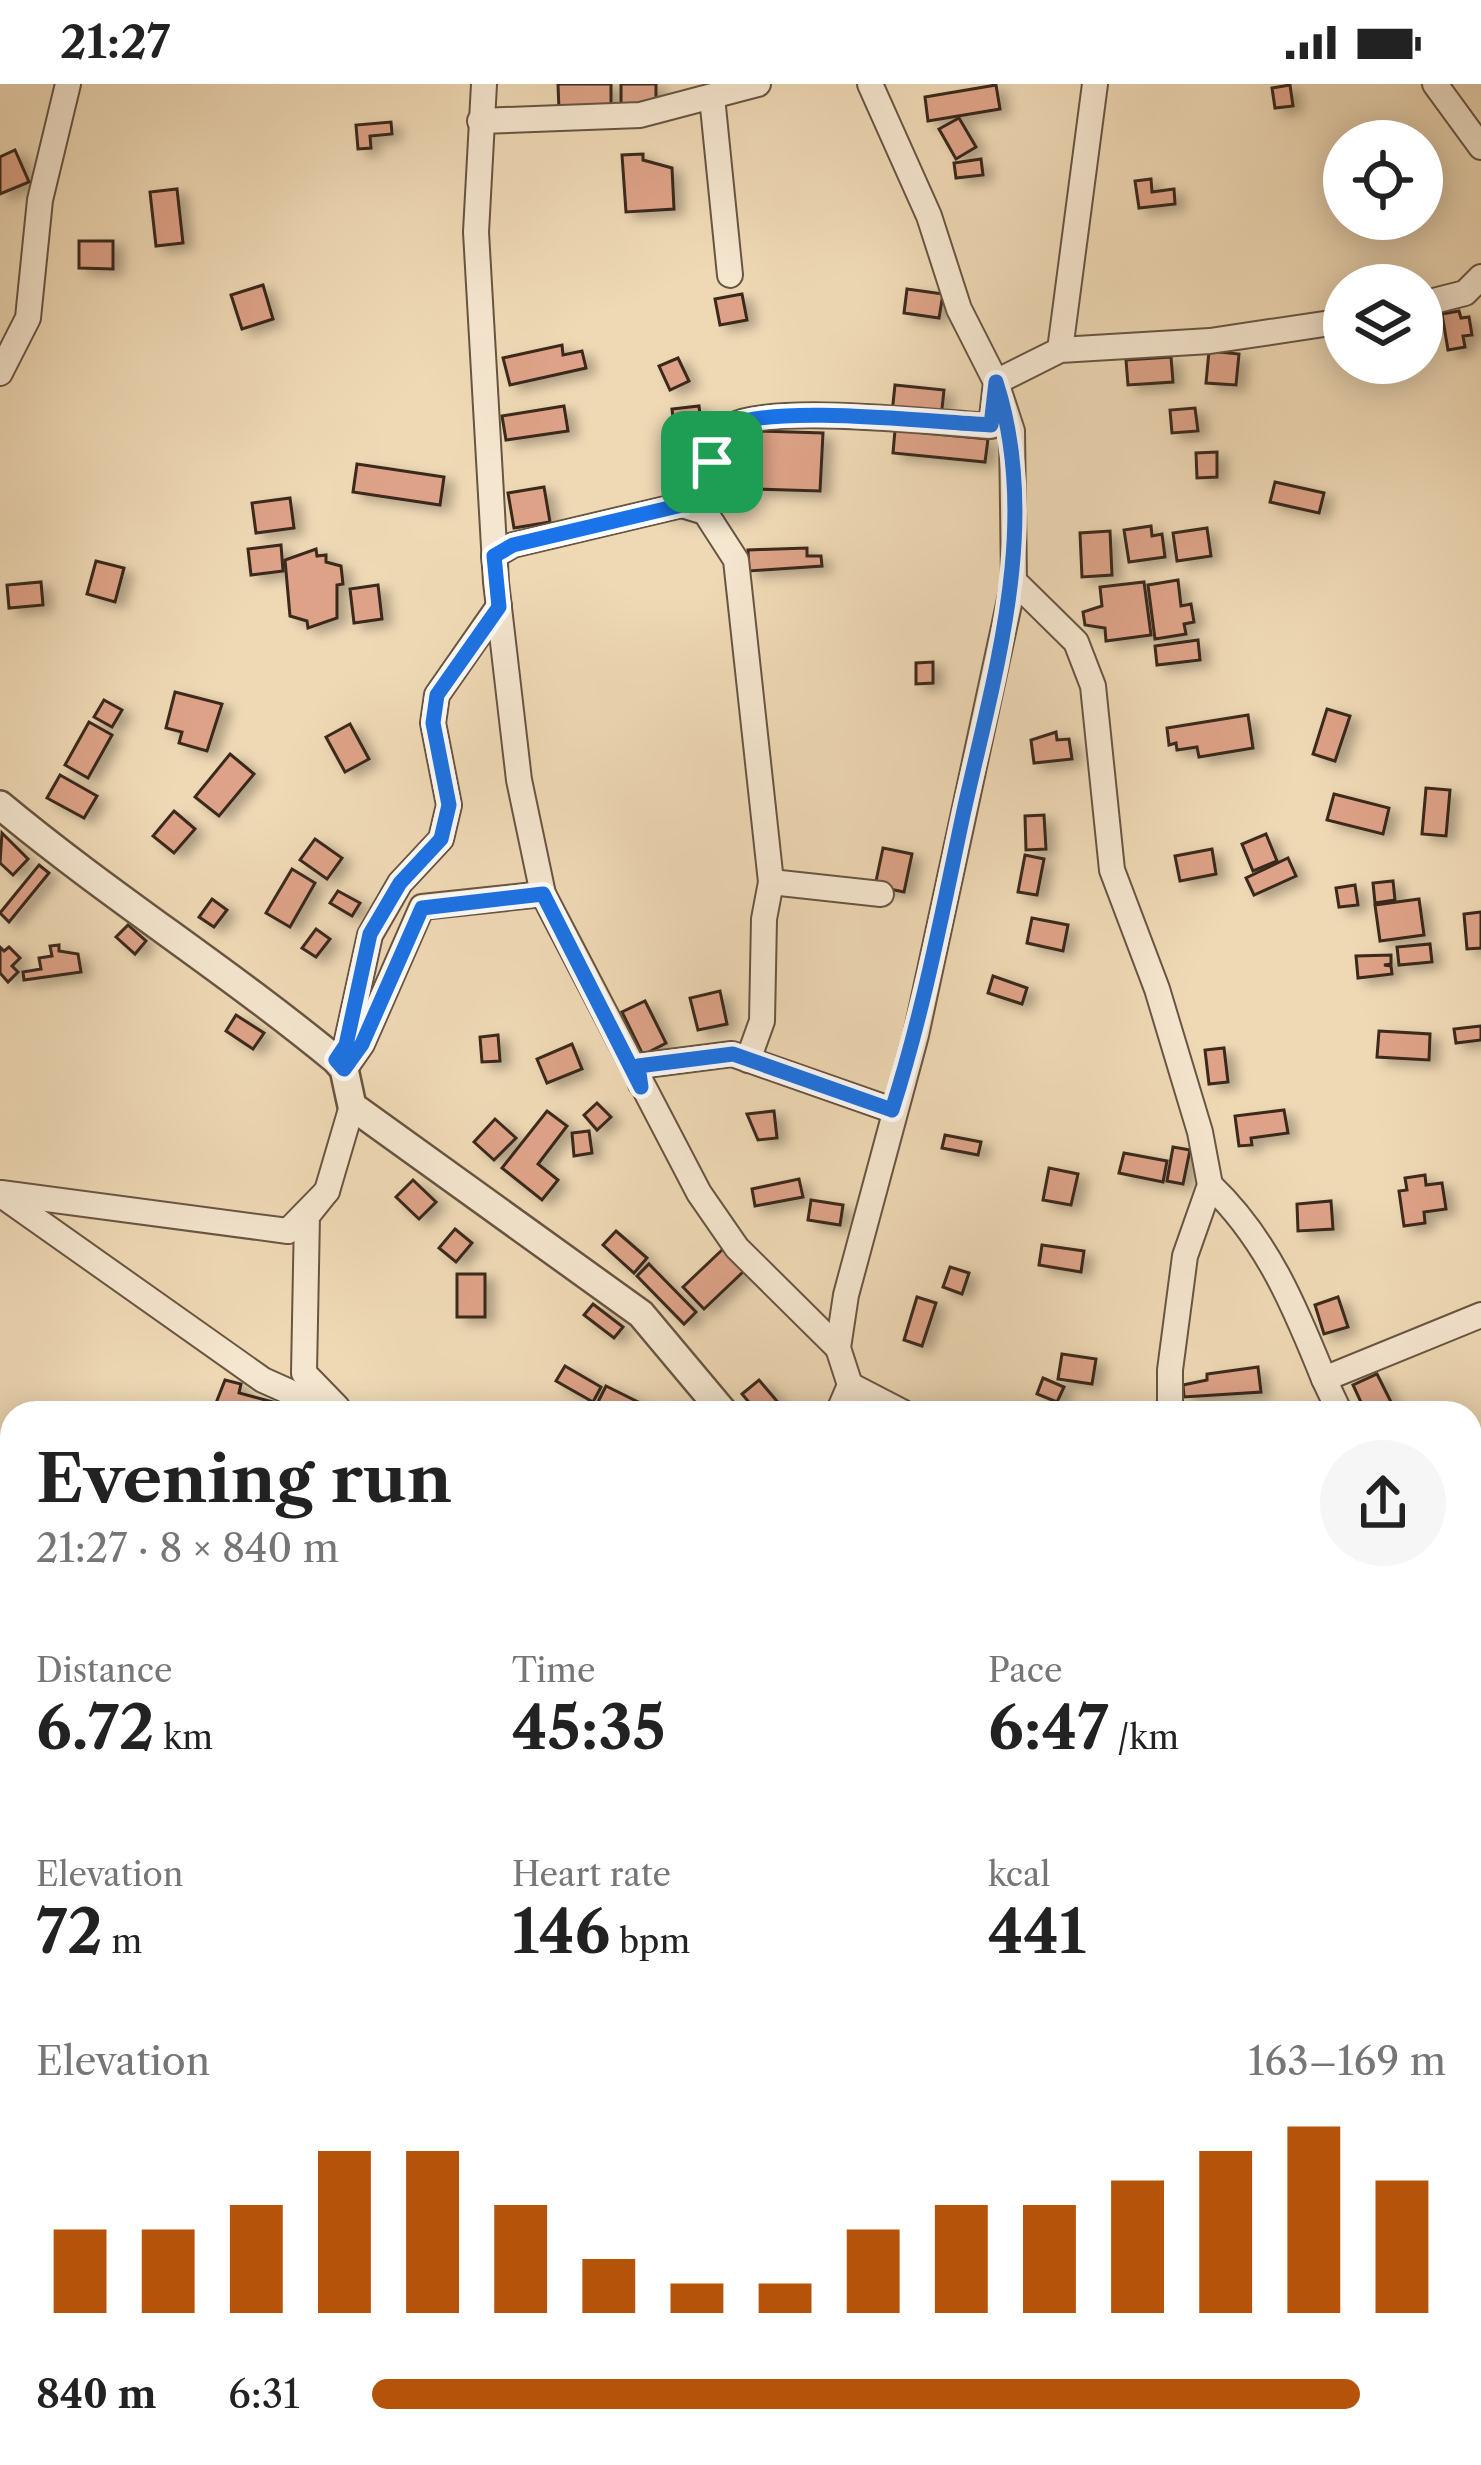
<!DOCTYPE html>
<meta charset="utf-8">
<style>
:root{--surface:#fff;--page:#f6f6f6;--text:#222;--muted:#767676;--accent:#b45309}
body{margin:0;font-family:"Libre Caslon Text",serif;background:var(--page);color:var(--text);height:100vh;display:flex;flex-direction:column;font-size:45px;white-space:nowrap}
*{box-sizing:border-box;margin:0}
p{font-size:39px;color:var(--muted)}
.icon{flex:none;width:66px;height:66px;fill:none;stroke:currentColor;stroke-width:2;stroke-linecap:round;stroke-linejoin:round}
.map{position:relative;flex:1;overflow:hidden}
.details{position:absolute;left:0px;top:1317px;width:1482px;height:1065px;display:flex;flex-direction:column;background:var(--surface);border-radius:36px 36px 0 0;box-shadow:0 6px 30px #0003}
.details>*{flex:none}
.fabs{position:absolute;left:1323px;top:36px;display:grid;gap:24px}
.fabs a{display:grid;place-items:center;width:120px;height:120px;border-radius:50%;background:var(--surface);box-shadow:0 6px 30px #0003;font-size:60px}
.pin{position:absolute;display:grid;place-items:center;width:102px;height:102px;color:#fff;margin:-51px;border-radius:24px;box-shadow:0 6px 18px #0006}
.round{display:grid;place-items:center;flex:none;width:126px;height:126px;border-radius:63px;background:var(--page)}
.headline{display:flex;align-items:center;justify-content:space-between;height:204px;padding:0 36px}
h1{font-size:66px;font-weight:800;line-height:90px}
.metrics{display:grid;grid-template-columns:repeat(3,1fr);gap:18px;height:204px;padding:12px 36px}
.metrics div{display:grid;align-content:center}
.metrics b{font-size:60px;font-weight:800}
.metrics small{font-size:33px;font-weight:400}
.metrics p{font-size:33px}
.chart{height:336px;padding:24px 36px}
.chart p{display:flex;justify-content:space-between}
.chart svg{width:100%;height:216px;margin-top:12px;stroke:var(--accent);stroke-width:6}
ul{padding:0 36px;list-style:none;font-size:39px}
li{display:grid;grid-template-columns:192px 144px 1fr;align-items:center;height:90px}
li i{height:30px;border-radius:15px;background:var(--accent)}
.status{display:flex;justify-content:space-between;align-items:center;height:84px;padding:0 60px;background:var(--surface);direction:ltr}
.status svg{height:33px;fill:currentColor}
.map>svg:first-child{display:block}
</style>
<div class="status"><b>21:27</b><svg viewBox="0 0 49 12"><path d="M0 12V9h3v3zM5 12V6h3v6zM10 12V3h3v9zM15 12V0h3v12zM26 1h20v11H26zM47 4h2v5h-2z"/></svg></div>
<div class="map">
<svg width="1481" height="2381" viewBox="0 0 1481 2381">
<defs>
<filter id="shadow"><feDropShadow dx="9" dy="5.5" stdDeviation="6" flood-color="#0004"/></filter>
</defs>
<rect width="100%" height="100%" fill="#efd9b5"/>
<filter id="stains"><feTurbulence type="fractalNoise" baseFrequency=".00167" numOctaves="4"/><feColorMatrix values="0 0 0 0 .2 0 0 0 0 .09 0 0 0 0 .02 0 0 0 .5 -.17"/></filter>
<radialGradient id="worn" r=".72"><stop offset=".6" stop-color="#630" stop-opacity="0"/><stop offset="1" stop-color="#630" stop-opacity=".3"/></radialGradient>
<g fill="#dda287" stroke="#3b291b" stroke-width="3" filter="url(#shadow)">
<path d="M558,0H611V25L559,26Z"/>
<path d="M621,0H656V26L621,27Z"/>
<path d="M996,1L1000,25L928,37L925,13Z"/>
<path d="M1290,1L1293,22L1275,24L1272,4Z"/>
<path d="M959,34L976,63L956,75L939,45Z"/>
<path d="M391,38L392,50L370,52L371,64L358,65L356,41Z"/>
<path d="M15,66L29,98L0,110V73Z"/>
<path d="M643,70V76L672,84L674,125L626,128L622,71Z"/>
<path d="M981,75L983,91L956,94L954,79Z"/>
<path d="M1151,95L1152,108L1174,105L1175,120L1139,124L1135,97Z"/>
<path d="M177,105L183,159L156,162L150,108Z"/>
<path d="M79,157H113V185L79,184Z"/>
<path d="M263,201L273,235L242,245L231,211Z"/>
<path d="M907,205L943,210L939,234L904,229Z"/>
<path d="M742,210L747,236L720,241L715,215Z"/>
<path d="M1459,227L1461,234L1469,233L1472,251L1463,252L1465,263L1448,266L1442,230Z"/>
<path d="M562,261L563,271L582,267L586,284L510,301L503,274Z"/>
<path d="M1209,267L1239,270L1236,301L1206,299Z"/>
<path d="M1171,273L1173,298L1128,301L1126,276Z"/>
<path d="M678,274L689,297L670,306L659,282Z"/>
<path d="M895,301L944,306L941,334L892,329Z"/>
<path d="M564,322L568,347L506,356L502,332Z"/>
<path d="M699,322L703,357L676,360L672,325Z"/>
<path d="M1195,324L1198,347L1172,349L1170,326Z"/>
<path d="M895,346L988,355L985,378L893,369Z"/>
<path d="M759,347L823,349L820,407L756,405Z"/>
<path d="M1217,368V393L1197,394L1196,369Z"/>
<path d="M357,380L444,393L440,421L353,408Z"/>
<path d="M1275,398L1324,409L1319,429L1270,418Z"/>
<path d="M544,403L550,438L514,444L508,409Z"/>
<path d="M290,414L294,444L256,449L252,419Z"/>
<path d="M1151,442L1152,452L1162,450L1165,473L1129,478L1124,446Z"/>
<path d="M1207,444L1211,472L1177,477L1173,449Z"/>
<path d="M1110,447L1112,491L1082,493L1080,449Z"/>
<path d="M281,461L283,487L251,491L248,465Z"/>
<path d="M807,464V472H821L822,482L749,487L748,466Z"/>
<path d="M316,465L317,472L326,471V478L341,482L343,500L337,501V534L308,544L307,537L290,532L285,476Z"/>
<path d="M96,477L124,484L115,518L87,510Z"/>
<path d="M1178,496L1181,522L1191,520L1194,538L1184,540L1186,550L1155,555L1148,501Z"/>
<path d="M41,498L43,521L9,524L7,501Z"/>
<path d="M1144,498L1151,551L1106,557L1105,544L1085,541L1083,528L1102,522L1100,503Z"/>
<path d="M378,501L382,535L354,539L350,505Z"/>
<path d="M1198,556L1200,576L1157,581L1155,562Z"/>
<path d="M933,578V599L916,600V579Z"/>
<path d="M175,608L222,620L207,667L179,659L182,648L166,644Z"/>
<path d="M104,616L122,626L112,643L94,633Z"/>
<path d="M1327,625L1350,632L1335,677L1313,670Z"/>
<path d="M1248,631L1253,664L1199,673L1197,663L1177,666L1176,659L1169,661L1167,644Z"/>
<path d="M89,638L112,651L88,694L65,681Z"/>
<path d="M350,640L369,675L345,688L326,653Z"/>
<path d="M1056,648L1057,656L1069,655L1072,675L1034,679L1031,656Z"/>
<path d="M230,670L254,690L219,732L195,713Z"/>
<path d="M60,691L97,712L84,734L47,714Z"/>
<path d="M1426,704L1450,706L1446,752L1422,750Z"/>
<path d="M1334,710L1389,724L1383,750L1327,736Z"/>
<path d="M174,727L195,745L174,769L153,752Z"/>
<path d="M1044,731L1046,765L1026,766L1025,732Z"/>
<path d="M2,749L28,775L13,791L0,779Z"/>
<path d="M1266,750L1277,777L1253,787L1242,760Z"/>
<path d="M315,755L342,774L327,795L300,776Z"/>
<path d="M883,764L912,770L904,808L875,802Z"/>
<path d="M1212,765L1216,790L1180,797L1175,772Z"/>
<path d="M1025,771L1044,775L1037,811L1018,808Z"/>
<path d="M1288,774L1296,792L1254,811L1246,794Z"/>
<path d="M39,781L49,789L9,838L0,829Z"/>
<path d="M292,785L315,799L290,843L266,829Z"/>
<path d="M1393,797L1395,816L1375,819L1373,799Z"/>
<path d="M1355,801L1358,821L1339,823L1336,804Z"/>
<path d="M338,807L360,819L352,832L330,819Z"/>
<path d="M212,815L227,826L214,843L199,833Z"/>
<path d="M1419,815L1424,851L1380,857L1375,821Z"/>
<path d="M1481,828V864L1467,865L1464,830Z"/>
<path d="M1032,834L1068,841L1063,867L1027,859Z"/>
<path d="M128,841L146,857L135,870L116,853Z"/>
<path d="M316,845L330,855L316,873L302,864Z"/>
<path d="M1430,860L1432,878L1399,881L1397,863Z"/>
<path d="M59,861V867L78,870L81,888L24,896L23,888L41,885L39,874L52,872L50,862Z"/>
<path d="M0,863L4,867L9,863L20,874L12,882L18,888L8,898L0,889Z"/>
<path d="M1391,871V880L1384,881L1391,882L1392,890L1358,894L1356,872Z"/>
<path d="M993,892L1027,904L1022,920L988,909Z"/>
<path d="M720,907L727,940L698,946L690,914Z"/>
<path d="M645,917L666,959L643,971L622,928Z"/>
<path d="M236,931L264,949L253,965L226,947Z"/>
<path d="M1481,942V956L1456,959L1454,945Z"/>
<path d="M1379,947L1430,950L1429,976L1377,973Z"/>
<path d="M498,951L500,977L482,978L480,953Z"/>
<path d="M572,960L582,985L547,999L537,975Z"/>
<path d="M1224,964L1228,998L1209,1000L1205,966Z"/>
<path d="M597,1019L611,1033L597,1046L584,1031Z"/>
<path d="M1284,1026L1288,1049L1251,1054L1252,1061L1239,1062L1235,1032Z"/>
<path d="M547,1027L567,1042L538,1080L558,1096L542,1116L502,1084Z"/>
<path d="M774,1027L777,1054L758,1056L747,1030Z"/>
<path d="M495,1035L516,1054L494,1076L474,1058Z"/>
<path d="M589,1047L592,1069L574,1072L572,1049Z"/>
<path d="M945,1051L981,1058L978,1071L942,1064Z"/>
<path d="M1173,1063L1190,1066L1183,1100L1167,1097Z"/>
<path d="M1124,1069L1167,1077L1163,1098L1119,1089Z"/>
<path d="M1049,1084L1078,1090L1071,1121L1043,1116Z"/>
<path d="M1425,1091L1426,1101L1442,1099L1446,1125L1424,1128L1425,1139L1404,1142L1399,1107L1407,1106L1405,1094Z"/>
<path d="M799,1095L803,1113L755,1122L752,1105Z"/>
<path d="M413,1096L436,1118L419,1135L396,1113Z"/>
<path d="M811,1116L843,1121L840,1141L808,1136Z"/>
<path d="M1331,1117L1333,1145L1298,1147L1297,1120Z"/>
<path d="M455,1145L472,1159L456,1178L439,1164Z"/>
<path d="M616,1147L647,1174L634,1189L603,1161Z"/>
<path d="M1042,1161L1084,1167L1081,1188L1039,1181Z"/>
<path d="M723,1165L744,1187L704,1225L683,1203Z"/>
<path d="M649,1180L696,1228L684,1240L637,1192Z"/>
<path d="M950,1183L969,1189L962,1210L943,1203Z"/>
<rect x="457" y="1190" width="28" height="43"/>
<path d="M917,1213L936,1219L922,1262L904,1256Z"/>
<path d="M1338,1213L1348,1243L1324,1250L1315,1221Z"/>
<path d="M593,1220L623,1243L614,1254L584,1231Z"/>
<path d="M1062,1270L1096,1275L1092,1300L1058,1295Z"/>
<path d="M565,1282L601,1303L593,1318L556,1297Z"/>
<path d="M1258,1283L1261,1308L1184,1313L1183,1301L1207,1296V1290Z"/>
<path d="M1377,1290L1395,1326L1389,1329H1366L1353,1301Z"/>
<path d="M1043,1294L1064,1303L1057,1318L1037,1310Z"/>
<path d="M225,1296L241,1300L239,1309L273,1318L270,1329L216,1319Z"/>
<path d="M759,1296L787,1329H758L742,1310Z"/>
<path d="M606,1302L638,1318L633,1329H611L596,1322Z"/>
<path d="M1254,1320L1255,1329H1195L1194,1323Z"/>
</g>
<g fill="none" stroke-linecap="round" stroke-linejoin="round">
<defs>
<g id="minor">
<path d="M484,0L476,148L496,498L519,696L543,810L699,1109L737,1164L838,1264"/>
<path d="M1435,0L1481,63"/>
<path d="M712,13L730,191"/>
<path d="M480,37L640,31L758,0"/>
<path d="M1422,220L1465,209L1481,193"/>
<path d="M1060,266L1095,0"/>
<path d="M0,289L28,234L40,116L68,0"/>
<path d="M682,421L705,428L736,476L771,798L764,835L762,937L748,976"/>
<path d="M495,482L494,472L513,461L682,421C697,403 718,351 730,343C766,319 940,339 991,342L996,298L1060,266L1210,257L1344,237"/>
<path d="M1014,497L1076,558L1093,602L1112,786L1157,905L1200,1048L1210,1101L1185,1172L1170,1286V1329"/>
<path d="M771,798L881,810"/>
<path d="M336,976L346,961L370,851L400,799L441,755L449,721L433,639L437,611L499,522"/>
<path d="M346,983L362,960L422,823L543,810"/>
<path d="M641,1000L638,982L732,970L892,1026"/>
<path d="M1210,1101C1267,1155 1295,1223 1324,1295L1481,1231"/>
<path d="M1,1109L288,1147L327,1107"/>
<path d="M0,1110L263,1296L337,1329"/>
<path d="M1324,1295L1340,1329"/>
<path d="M850,1301L904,1329"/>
<path d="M337,1323L304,1289L307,1132L327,1107L352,1022"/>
<path d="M838,1329L850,1301L838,1264L846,1211L916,951L1014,497L1012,347L996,298L959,225L929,132L870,0"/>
<path d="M1470,1535L1481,1482"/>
<path d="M0,1619L9,1650L0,1716"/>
<path d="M0,1824L12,1817"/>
<path d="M1470,1889L1481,1896"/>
<path d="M1470,2220L1481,2197"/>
<path d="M0,2367L5,2381"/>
<path d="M350,2381L366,2370"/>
<path d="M631,2381L632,2370"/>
<path d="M969,2381L974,2370"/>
<path d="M1388,2381L1395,2370"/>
</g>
<g id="tertiary">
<path d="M0,721C108,811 227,886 336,976L344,985L352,1022L641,1230L724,1329"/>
<path d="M1470,2037L1481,2038"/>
</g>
</defs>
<use href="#minor" stroke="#685542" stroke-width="28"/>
<use href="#tertiary" stroke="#685542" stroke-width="32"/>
<use href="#minor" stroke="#f5e6cf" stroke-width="24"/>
<use href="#tertiary" stroke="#f5e6cf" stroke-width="27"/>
</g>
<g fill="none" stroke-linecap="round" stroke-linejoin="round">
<defs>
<path id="route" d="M996,298C1042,441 994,590 963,731C942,830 923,929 892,1026L733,970L638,982L641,1003L543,810L422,824L362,960L344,985L336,976L346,961L370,850L400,799L441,755L449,721L433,639L437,611L499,523L494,472L513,461L682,421C697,403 718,351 730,343C766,319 941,339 991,341Z"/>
</defs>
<use href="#route" stroke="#fff" stroke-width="24"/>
<use href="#route" stroke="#1a73e8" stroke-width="15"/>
</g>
<rect width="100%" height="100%" filter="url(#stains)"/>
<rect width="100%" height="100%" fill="url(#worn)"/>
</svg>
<div class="fabs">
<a><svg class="icon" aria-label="locate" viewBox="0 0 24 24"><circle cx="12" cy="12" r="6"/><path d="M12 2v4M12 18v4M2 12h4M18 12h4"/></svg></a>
<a><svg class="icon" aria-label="layers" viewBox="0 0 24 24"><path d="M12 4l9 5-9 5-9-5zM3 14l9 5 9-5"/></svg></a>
</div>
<div class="pin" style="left:712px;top:378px;background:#1e9e55"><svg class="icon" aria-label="arrive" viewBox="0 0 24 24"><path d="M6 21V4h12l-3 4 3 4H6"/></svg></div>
<section class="details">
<div class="headline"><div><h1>Evening run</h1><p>21:27 · 8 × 840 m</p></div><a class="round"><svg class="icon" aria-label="share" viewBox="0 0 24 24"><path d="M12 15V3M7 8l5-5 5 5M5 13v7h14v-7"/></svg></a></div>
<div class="metrics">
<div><p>Distance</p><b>6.72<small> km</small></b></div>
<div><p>Time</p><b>45:35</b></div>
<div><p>Pace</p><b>6:47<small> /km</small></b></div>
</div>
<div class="metrics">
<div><p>Elevation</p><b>72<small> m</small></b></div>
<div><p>Heart rate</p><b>146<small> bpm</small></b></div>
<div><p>kcal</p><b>441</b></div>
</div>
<div class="chart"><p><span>Elevation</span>163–169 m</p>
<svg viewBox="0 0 160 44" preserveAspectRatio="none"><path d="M5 44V27M15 44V27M25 44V22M35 44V11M45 44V11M55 44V22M65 44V33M75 44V38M85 44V38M95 44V27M105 44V22M115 44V22M125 44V17M135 44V11M145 44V6M155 44V17"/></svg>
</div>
<ul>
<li><b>840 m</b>6:31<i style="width:92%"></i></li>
</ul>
</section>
</div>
